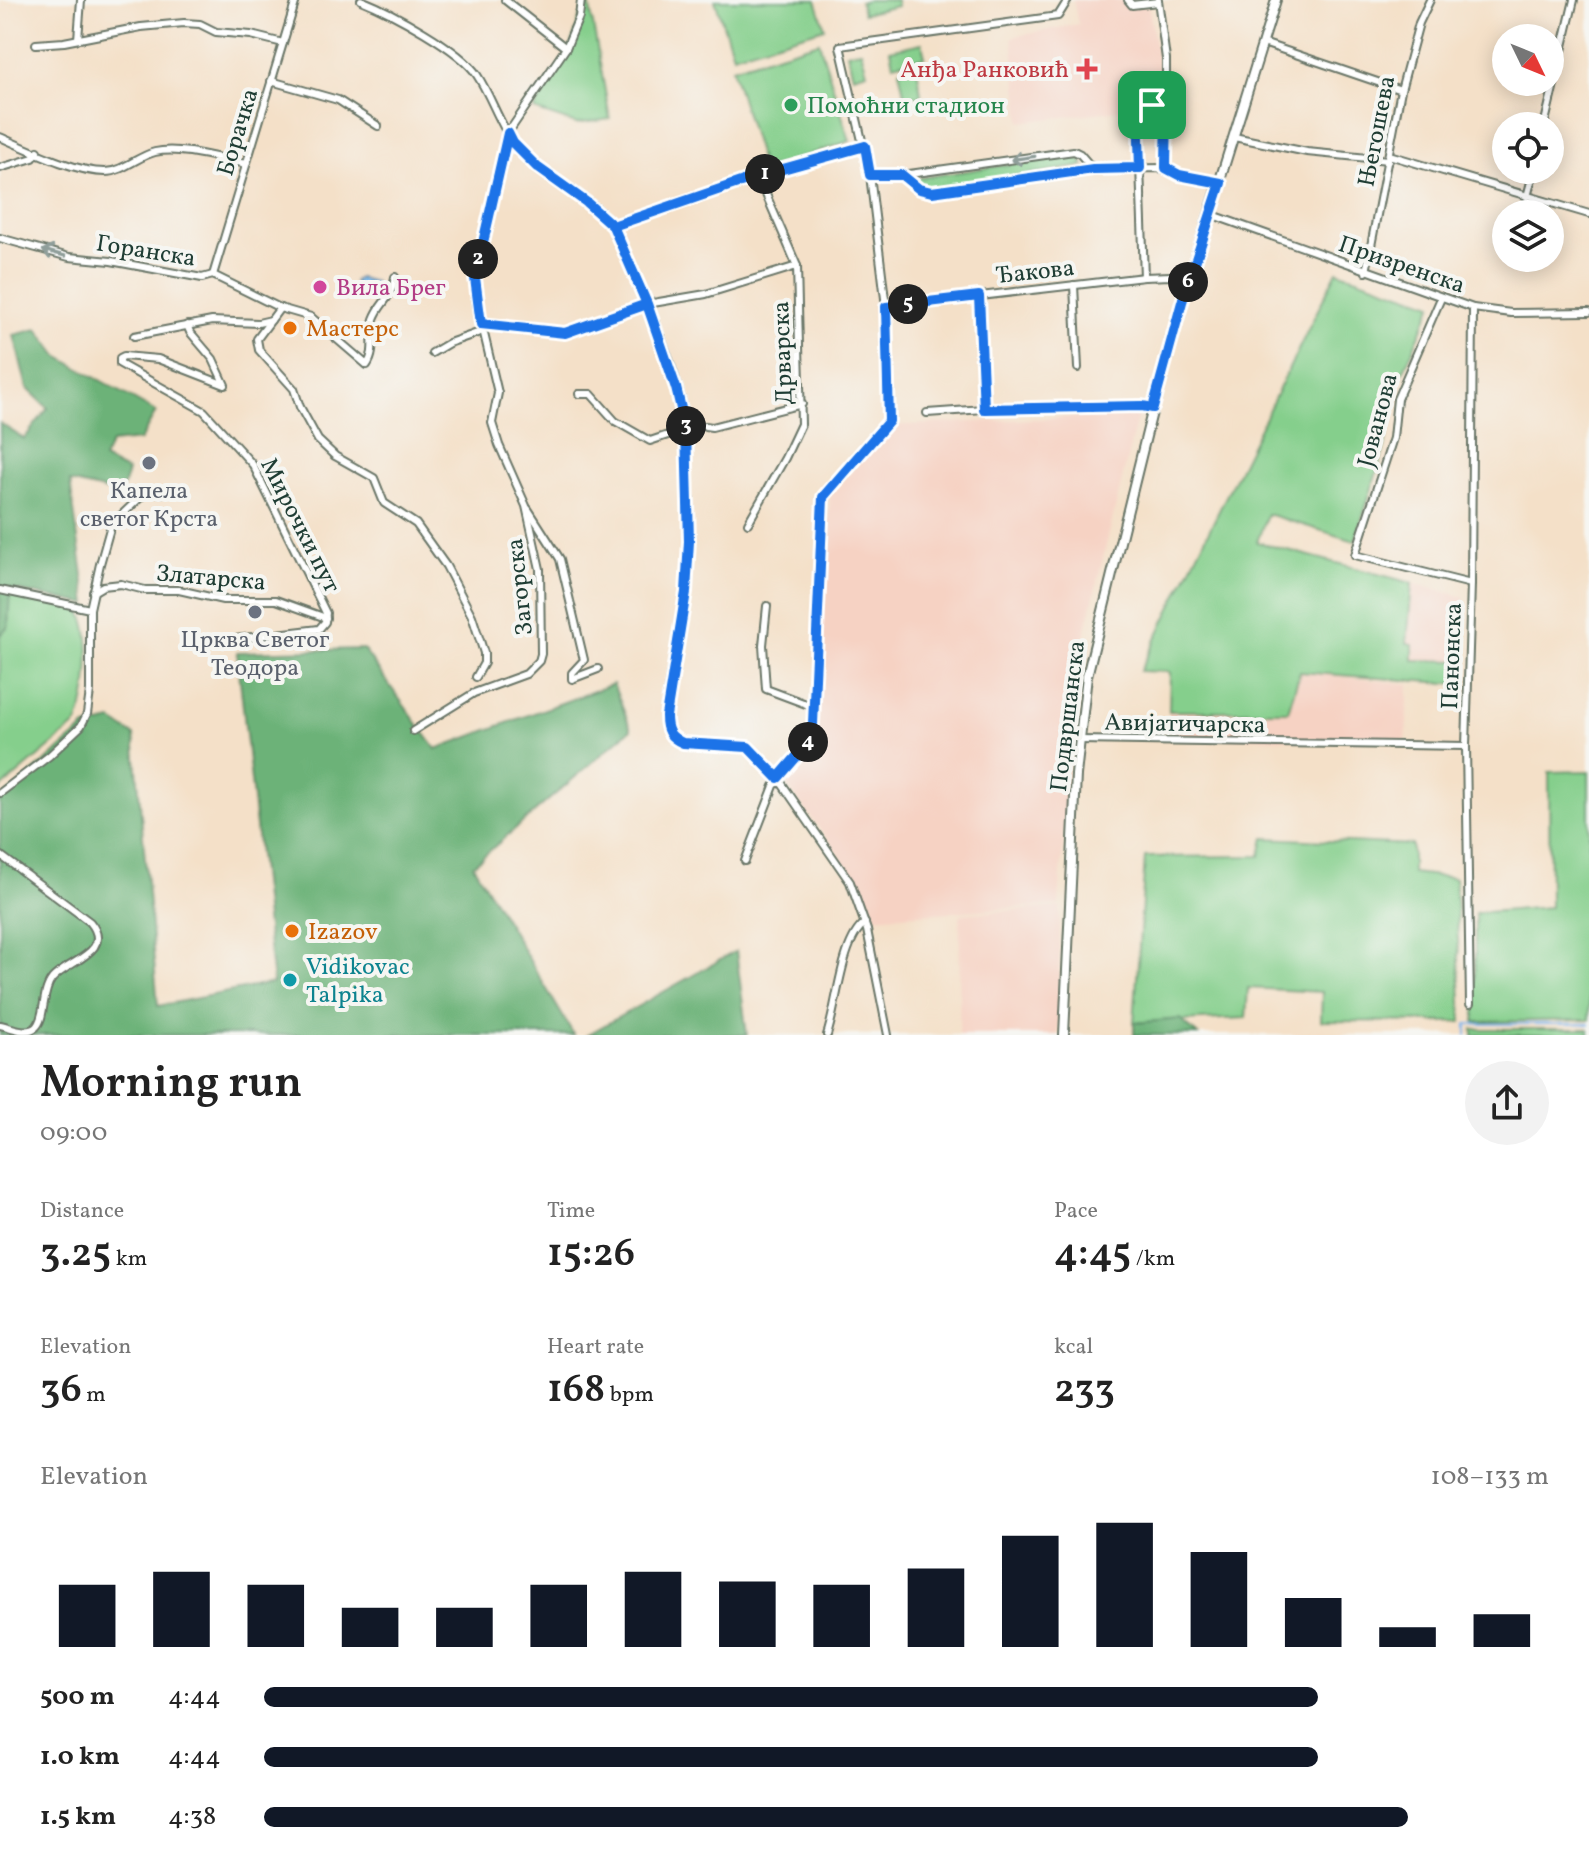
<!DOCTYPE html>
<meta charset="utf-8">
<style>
:root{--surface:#fff;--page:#f2f2f2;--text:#222;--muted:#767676;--accent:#111827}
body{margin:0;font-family:Vollkorn,serif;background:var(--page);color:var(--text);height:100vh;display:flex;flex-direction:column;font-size:30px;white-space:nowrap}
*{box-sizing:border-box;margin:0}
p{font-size:26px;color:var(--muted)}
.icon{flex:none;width:44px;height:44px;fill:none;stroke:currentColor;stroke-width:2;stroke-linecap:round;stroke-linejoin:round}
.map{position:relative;height:1035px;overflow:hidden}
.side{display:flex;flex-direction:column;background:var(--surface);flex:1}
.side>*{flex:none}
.needle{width:52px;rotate:133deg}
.tools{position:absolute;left:1492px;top:24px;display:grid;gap:16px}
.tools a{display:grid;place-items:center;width:72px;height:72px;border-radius:50%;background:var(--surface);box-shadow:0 4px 20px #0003;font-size:40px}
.pin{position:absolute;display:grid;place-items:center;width:68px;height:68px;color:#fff;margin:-34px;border-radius:16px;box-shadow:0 4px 12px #0006}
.km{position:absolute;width:40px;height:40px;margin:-20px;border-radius:50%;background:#222;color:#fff;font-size:22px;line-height:40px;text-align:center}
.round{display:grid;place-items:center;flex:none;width:84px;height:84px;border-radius:42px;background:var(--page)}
.head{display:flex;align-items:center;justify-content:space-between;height:136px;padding:0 40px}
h1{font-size:44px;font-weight:600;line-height:60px}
.stats{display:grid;grid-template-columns:repeat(3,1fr);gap:12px;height:136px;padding:8px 40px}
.stats div{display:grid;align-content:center}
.stats b{font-size:40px;font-weight:600}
.stats small{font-size:22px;font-weight:400}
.stats p{font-size:22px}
.chart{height:224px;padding:16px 40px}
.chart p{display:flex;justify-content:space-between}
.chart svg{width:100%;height:144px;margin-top:8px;stroke:var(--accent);stroke-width:6}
ul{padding:0 40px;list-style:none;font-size:26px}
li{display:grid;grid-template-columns:128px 96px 1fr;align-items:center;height:60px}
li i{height:20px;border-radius:10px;background:var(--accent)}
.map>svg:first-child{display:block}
</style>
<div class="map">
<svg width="1589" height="1035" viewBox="0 0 1589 1035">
<rect width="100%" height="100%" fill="#f6f6f2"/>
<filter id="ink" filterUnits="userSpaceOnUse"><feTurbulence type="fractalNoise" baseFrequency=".0125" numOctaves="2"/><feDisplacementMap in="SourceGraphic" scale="16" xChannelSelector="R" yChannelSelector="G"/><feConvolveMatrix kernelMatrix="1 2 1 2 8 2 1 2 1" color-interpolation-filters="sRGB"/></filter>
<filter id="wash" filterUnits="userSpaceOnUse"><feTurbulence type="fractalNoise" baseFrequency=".006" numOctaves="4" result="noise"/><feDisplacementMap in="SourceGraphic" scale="32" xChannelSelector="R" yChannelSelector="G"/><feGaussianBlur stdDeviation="1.8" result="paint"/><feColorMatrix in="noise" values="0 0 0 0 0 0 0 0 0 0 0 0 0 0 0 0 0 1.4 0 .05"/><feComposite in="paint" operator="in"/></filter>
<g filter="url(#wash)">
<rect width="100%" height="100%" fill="#f4e0c8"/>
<g fill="#f6d2c3">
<path d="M1073,0H1148L1163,97L1136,101L1137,108L1021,122L1012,37L1078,24Z"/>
<path d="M1138,414L1074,678L1059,905L871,917L854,879L841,857L785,783L787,775L810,749L815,726L830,497L890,426Z"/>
<path d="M1412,583L1464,597L1459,661L1413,660L1406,643Z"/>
<path d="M1300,672L1409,684L1406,741L1169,737V711H1288Z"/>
<path d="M1060,907L1058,1035H959L960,914Z"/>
</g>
<g fill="#85cf8c" stroke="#528660" stroke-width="2">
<path d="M715,0H816L825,28L733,55Z"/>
<path d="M868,0H896L897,6L863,14L860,2Z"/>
<path d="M585,1L589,2L610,119L576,124L534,110L569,52Z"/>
<path d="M819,42L850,141L763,170L732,68Z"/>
<path d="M922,43L925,57L893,64L890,50Z"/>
<path d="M861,50L867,72L853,76L847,53Z"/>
<path d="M917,66L921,95L905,98L899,70Z"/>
<path d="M1071,155L1080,158L1084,166L930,189L923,188L913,179Z"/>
<path d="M1337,271L1433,304L1392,397L1385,447L1355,541L1267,514L1257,542L1412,583L1407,643L1413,644V660L1459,661V684L1300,672L1288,711H1169L1170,672L1140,671Z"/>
<path d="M9,594L79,608C95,633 89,697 77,724L0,789V635L8,627Z"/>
<path d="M1589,771V1020L1475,1022V913L1550,907L1549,772Z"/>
<path d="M1264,838L1412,845V873L1455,878L1462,1022L1321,1021L1322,992L1248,988L1246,1018L1134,1023L1145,857L1260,856Z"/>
<rect x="1473" y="1029" width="116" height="6"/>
</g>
<g fill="#6cb278" stroke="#467856" stroke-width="2">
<path d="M38,329L58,356L156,412L140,440L111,443L103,459L128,472L120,494L70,482L87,604L10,589L8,627L0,635V423L24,439L48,408L27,388L14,335Z"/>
<path d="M363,649L436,749L613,684L631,729L473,865L574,1035H0V800L86,727L112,721L134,735L158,1006L273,983L237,652Z"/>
<path d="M736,951L747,1035H587Z"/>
<path d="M1180,1019L1198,1035H1134V1023Z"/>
</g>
<path fill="#77b6eb" stroke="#4b7a90" stroke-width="2" d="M359,278L375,282L376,293L370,295L356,286L354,281Z"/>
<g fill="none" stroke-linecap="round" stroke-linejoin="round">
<path stroke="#77b6eb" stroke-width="2" d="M1467,1035V1024H1589"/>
</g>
</g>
<g filter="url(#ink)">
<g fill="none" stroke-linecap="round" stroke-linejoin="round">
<defs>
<g id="minor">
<path d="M361,0C391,12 460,49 477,75C491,96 500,126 515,145C541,178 589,193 613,226C620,236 625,253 630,265C650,311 683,381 686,431C690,485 692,541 686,595C682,636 665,679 666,721C667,733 672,738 683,743L748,747L778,778L850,882L867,930L888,1035"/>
<path d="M505,0L566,48"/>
<path d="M1128,0L1132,5L1158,2"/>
<path d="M1158,0L1166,59V168"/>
<path d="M78,39L81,0"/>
<path d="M1263,43L1401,90"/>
<path d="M36,44L64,42L141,27L184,23L200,24L216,32L251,35L283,43"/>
<path d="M271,81L338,100L378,126"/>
<path d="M1544,126L1574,0"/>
<path d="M0,137C28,149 74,172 105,172C123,172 138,156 155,152C180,146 221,159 246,164"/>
<path d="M1234,137L1307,152L1388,160"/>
<path d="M1389,155L1589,214"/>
<path d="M0,168L33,158L38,151"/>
<path d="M870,175H902L1074,151L1080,154L1093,169"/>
<path d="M902,175L915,186L932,192L1093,169L1166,168L1179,175L1221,183"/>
<path d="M1527,197L1534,170"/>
<path d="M1210,214L1473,308L1511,313L1589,312"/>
<path d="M613,226L758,176L865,146"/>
<path d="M0,238L69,257L111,261L202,278L213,275L280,308L311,317L367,365C377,351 369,334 374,319C380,302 392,299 395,277"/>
<path d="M1366,272L1401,90L1419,23L1430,0"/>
<path d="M213,275L296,0"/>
<path d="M1144,277L1138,110L1145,105L1167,106"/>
<path d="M1074,285L1078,368"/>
<path d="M979,296L984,409"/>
<path d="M1441,298L1397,399L1393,438L1355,555L1471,584"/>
<path d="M886,307L1144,277L1171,276L1189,281"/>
<path d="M280,308L257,339L259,350L294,389L300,407L318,440L335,456L374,478L384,503L416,524L446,566L472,616L484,653V663L476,677"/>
<path d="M481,324L565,333L647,304L706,294L797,266"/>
<path d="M187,325L190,332L213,359L225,385L158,359L124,356L120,358V364L204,411L253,465L326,613L325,622L319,629L218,641"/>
<path d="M134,336L212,321L258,323L271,320"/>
<path d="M432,353L449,343L483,331"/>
<path d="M579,394H591L615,421L650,441L686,429"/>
<path d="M927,413L984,409L1142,406L1153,408"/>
<path d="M705,426L712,427L802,404"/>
<path d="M528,509L560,559L584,660L572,673V679L598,669"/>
<path d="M748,523L785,458L801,424L797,266L758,176"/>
<path d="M0,590L90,609"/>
<path d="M93,592L103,586L121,584L145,590H179L223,600H276L326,618"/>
<path d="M767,606L763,645L766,689L814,707"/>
<path d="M413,731L474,693L526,674L539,661L541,654L540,569L526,506L499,445L492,423L498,393L477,304L475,278L508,133L566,48L579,17L581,0"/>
<path d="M1079,740L1466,746"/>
<path d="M0,793L49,756L81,726L87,714L90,691V609L100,564L111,525L147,491L162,493"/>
<path d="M0,855L90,922C115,952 67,961 52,979C41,993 46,1017 36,1027C27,1035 11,1027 0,1025"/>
<path d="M745,861L774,786L805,747L813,724L823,497L887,425L890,417L886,307L870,175L840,46L1058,16L1068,0"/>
<path d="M1470,1004L1466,746L1471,584L1473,308"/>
<path d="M827,1035C837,1007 841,940 865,923"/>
</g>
<path id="tertiary" d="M1064,1035L1076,775L1087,676L1153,408L1182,302L1276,0"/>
</defs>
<use href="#minor" stroke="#6a7668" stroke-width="10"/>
<use href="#tertiary" stroke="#6a7668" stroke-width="12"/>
<use href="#minor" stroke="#fff" stroke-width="6"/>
<use href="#tertiary" stroke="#fff" stroke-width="8"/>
</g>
<defs><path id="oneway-shaft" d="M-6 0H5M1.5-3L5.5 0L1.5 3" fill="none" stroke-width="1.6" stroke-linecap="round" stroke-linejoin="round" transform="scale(2)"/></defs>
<g stroke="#8f9e9a">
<use href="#oneway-shaft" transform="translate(1023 158) rotate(172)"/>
<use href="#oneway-shaft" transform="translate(54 253) rotate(-165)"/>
</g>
</g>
<g fill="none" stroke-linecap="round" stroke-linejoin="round" filter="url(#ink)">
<defs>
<path id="route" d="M1152,105H1145L1138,110L1140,168L1093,169L932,192L919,189L902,175H870L865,146L758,176L613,226L647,304L565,333L481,324L475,278L508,133L513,143L537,167L586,202L613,226L647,304L676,388L686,429L689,541L686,592L666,716C666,730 669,737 683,743L748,747L778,778L805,747L813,724L823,497L889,421L886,307L979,296L984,409L1142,406L1153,408L1182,302L1221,183L1179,175L1166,168L1167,106L1152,105"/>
</defs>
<use href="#route" stroke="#fff" stroke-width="16"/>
<use href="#route" stroke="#1a73e8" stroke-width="10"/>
</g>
<path fill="#e0444e" stroke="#f6f6f2" stroke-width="3" d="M1083 57h8v8h8v8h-8v8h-8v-8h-8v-8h8z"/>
<circle fill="#2e9e5b" stroke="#f6f6f2" stroke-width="3" cx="791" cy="105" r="8"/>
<circle fill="#d1479c" stroke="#f6f6f2" stroke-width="3" cx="320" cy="287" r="8"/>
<g fill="#e8710a" stroke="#f6f6f2" stroke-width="3">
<circle cx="290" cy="328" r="8"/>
<circle cx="292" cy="931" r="8"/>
</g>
<g fill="#6b7280" stroke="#f6f6f2" stroke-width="3">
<circle cx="149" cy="463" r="8"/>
<circle cx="255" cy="612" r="8"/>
</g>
<circle fill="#0f9aa8" stroke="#f6f6f2" stroke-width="3" cx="290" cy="980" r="8"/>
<g text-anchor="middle" stroke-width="8" stroke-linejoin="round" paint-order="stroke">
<g font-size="24" fill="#be3a42" stroke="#f6f6f2" text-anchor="end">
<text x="1069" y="77">Анђа Ранковић</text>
</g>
<g font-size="24" fill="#27864d" stroke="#f6f6f2" text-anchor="start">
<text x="807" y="113">Помоћни стадион</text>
</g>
<g font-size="24" fill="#1f3d34" stroke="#f6f6f2">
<text transform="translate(1376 131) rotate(-79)" y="8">Његошева</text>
<text transform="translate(237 132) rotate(-73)" y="8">Борачка</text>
<text transform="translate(146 250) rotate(9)" y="8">Горанска</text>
<text transform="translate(1402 264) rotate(19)" y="8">Призренска</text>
<text transform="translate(1035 271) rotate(-6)" y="8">Ђакова</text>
<text transform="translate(782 353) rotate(-92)" y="8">Дрварска</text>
<text transform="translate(1377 420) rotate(-75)" y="8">Јованова</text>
<text transform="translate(301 525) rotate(63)" y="8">Мирочки пут</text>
<text transform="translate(211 577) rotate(5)" y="8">Златарска</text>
<text transform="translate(519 587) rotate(-96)" y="8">Загорска</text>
<text transform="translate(1451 656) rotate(-88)" y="8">Панонска</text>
<text transform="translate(1067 716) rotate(-83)" y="8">Подвршанска</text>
<text transform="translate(1185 723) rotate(1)" y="8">Авијатичарска</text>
</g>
<g font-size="24" fill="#b23c85" stroke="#f6f6f2" text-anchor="start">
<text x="336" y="295">Вила Брег</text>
</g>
<g font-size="24" fill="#c56008" stroke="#f6f6f2" text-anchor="start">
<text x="306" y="336">Мастерс</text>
<text x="308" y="939">Izazov</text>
</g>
<g font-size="24" fill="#5b616d" stroke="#f6f6f2">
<text x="149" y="498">Капела<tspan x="149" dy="28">светог Крста</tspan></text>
<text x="255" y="647">Црква Светог<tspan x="255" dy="28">Теодора</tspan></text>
</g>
<g font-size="24" fill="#0d838f" stroke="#f6f6f2" text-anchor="start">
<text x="306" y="974">Vidikovac<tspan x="306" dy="28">Talpika</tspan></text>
</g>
</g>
</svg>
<div class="tools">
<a><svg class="needle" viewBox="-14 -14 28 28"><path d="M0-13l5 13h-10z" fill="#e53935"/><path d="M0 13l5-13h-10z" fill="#767676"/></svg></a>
<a><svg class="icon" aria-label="locate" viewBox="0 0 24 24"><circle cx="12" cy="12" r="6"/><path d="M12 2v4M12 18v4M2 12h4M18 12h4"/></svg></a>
<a><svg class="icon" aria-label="layers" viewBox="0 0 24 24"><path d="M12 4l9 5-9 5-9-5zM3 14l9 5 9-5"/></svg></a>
</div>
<div class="pin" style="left:1152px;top:105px;background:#1e9e55"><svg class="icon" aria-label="arrive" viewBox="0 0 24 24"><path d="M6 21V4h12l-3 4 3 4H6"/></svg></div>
<b class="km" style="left:765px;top:174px">1</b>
<b class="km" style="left:478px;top:259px">2</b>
<b class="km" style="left:686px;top:426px">3</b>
<b class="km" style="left:808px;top:742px">4</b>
<b class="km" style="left:908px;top:304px">5</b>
<b class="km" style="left:1188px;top:282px">6</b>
</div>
<section class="side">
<div class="head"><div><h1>Morning run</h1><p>09:00</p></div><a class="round"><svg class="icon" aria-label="share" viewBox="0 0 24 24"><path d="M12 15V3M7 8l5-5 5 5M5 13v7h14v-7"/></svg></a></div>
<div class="stats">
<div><p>Distance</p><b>3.25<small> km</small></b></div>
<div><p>Time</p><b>15:26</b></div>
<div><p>Pace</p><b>4:45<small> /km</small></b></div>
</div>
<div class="stats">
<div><p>Elevation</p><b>36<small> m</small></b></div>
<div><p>Heart rate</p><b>168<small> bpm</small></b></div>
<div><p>kcal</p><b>233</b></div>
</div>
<div class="chart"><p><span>Elevation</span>108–133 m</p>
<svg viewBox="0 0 160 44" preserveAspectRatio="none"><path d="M5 44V25M15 44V21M25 44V25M35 44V32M45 44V32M55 44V25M65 44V21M75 44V24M85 44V25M95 44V20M105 44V10M115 44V6M125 44V15M135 44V29M145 44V38M155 44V34"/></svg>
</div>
<ul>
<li><b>500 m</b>4:44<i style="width:82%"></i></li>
<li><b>1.0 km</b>4:44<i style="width:82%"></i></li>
<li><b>1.5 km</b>4:38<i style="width:89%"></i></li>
</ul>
</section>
